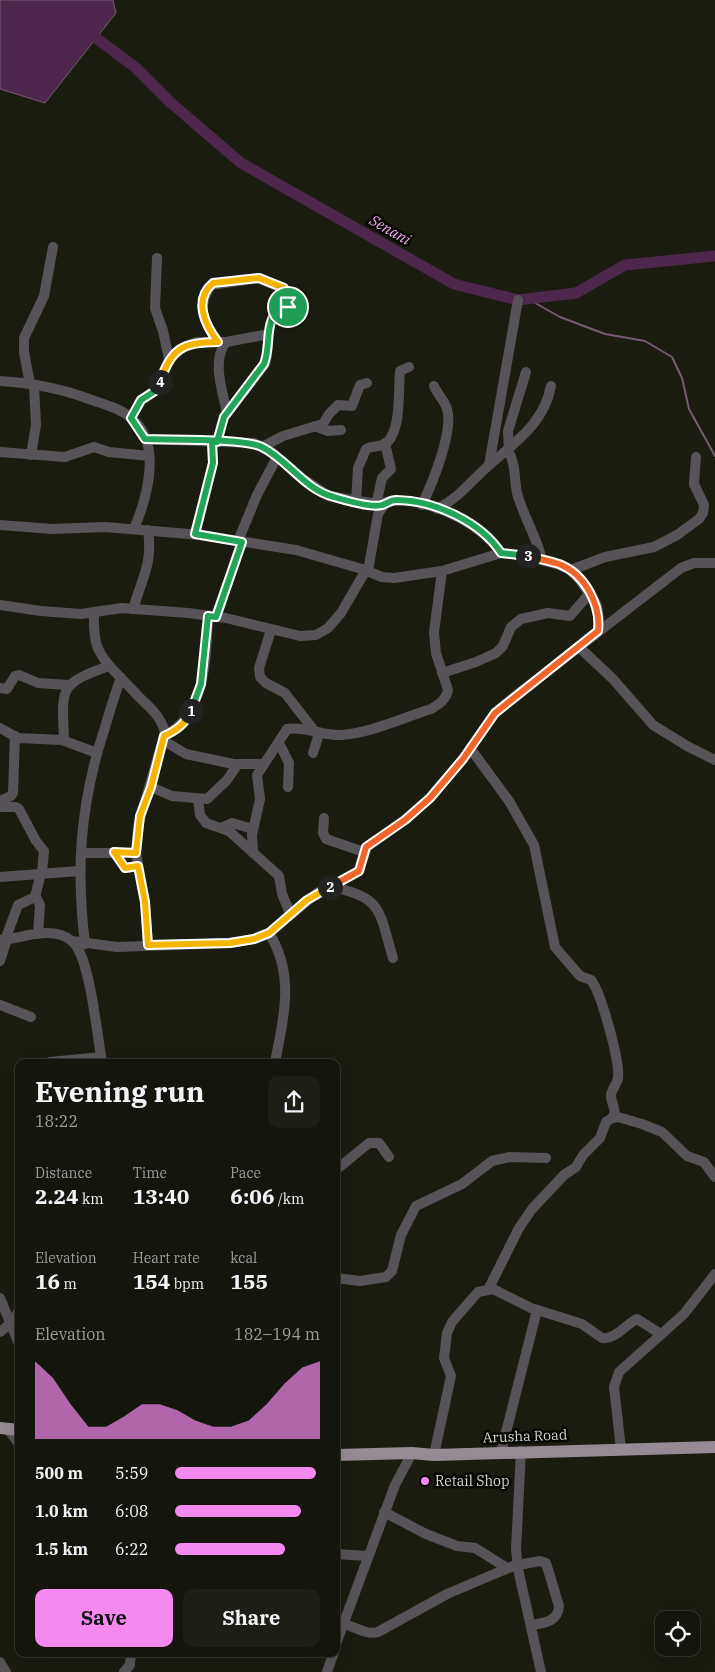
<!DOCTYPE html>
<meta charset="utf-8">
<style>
:root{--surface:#14150c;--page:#1d1e15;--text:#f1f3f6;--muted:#9d9f9d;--line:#33342d;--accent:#f489ef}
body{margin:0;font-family:"IBM Plex Serif",serif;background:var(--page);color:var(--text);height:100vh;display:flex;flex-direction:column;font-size:19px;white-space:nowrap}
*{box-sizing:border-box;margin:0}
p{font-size:16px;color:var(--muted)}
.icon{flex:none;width:28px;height:28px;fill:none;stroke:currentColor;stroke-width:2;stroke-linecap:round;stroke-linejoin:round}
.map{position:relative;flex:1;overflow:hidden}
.drawer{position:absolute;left:15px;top:1059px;width:325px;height:598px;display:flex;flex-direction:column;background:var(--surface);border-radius:10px;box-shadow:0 5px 20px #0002,0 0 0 1px var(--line)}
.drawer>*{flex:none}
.tools{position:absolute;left:655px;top:1611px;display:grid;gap:10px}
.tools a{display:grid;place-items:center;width:45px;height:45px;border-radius:10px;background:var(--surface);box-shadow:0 5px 20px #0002,0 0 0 1px var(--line);font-size:25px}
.pin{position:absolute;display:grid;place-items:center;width:42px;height:42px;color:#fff;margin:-21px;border:2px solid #fff;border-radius:50%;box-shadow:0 1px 5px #0007}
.km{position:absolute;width:25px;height:25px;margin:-12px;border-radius:50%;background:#222;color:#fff;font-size:14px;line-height:25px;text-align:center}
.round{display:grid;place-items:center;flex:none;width:52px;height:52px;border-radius:10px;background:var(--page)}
.overview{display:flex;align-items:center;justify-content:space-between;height:85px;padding:0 20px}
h1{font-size:28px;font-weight:700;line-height:38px}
.figures{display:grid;grid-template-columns:repeat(3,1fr);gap:8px;height:85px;padding:5px 20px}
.figures div{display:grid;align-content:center}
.figures b{font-size:21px;font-weight:700}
.figures small{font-size:14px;font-weight:400}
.figures p{font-size:14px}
.chart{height:140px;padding:10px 20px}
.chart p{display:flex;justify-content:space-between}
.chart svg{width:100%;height:90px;margin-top:5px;fill:var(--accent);opacity:.7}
.button{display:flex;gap:10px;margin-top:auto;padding:10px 20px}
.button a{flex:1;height:58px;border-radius:10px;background:var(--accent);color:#111;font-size:20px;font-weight:700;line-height:58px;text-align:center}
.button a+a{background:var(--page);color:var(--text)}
ul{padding:0 20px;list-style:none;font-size:16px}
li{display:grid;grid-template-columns:80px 60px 1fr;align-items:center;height:38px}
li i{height:12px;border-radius:6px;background:var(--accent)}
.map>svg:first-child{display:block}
</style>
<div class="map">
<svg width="715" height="1672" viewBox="0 0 715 1672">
<rect width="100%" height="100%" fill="#1b1c10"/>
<path fill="#4d274c" stroke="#765b73" d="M0,0H113L116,13L45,103L0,89Z"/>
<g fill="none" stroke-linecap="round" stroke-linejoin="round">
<path stroke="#765b73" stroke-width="2" d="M528,299L560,317L605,334L645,341L672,357L682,378L689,409L715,456"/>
<path stroke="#4d274c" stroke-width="11" d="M96,38L135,67L170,102L241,163L454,284L518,300L576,293L625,265L715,256"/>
<g stroke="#585358" stroke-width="10">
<path d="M157,258L155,308L163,331L169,359"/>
<path d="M226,342C211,361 223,392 227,413"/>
<path d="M0,381C31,383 60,388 89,399C103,404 120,408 131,418C163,443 147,498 134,529"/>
<path d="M30,384L24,352V338L44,296L53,247"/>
<path d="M131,418L141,400L159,387L169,359L184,347L197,342H226L269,334"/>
<path d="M315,426L328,431L341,430"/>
<path d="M145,439L254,443L273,453L300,477L329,496L383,505"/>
<path d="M217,442L224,417L265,364C270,349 266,334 272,319L289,307L286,290L259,278L211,285C196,308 203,321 218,342"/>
<path d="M262,447L283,436L323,424L329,414L338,405L352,406L360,385L367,383"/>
<path d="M509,450L508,431L526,372"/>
<path d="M508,451C516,463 514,479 517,493C523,516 537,537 542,560"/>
<path d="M0,452L65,457L94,447L109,452L149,456"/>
<path d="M31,455L36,425L34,385"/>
<path d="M489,465L518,300"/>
<path d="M356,502L358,468L366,449C371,446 379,447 385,444C402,433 398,389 400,371L409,367"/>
<path d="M376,505L382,478L391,469L385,443"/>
<path d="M422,505C432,484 454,431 447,409C445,401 437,394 434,386"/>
<path d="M437,509C460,497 469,483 487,467C514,443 544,424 551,386"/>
<path d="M0,525L52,529L105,527L201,535L296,550L362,569L382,577L394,578L442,571L501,553L522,555L559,565L571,570L579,579L597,605L599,620L598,631"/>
<path d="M195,534L213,463L212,442"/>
<path d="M238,541L257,495L277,457"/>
<path d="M571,570L605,557L654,547L677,535L699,519L703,513L704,505L694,484L696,457"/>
<path d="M368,571L378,514L386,502C423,495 481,522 501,553"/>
<path d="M0,605L41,611L81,614L122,608L188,613L226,618L300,636L316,635L328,628L341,613L366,570"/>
<path d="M133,609C142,578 153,564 148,530"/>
<path d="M94,612C93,643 96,653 118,675C126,683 134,692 142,700C153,710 161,718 165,732L138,826L136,853L145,902L148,945"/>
<path d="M216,617L242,541"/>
<path d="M271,630L259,668L260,677L266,683L285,693L316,733"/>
<path d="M580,648L613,679L653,725L687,746L715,760"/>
<path d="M442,673L476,662L496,653L503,646L511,627L521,619L548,613L570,616L590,593"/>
<path d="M0,688L7,689L15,676L19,675L38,683L68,685"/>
<path d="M0,728L18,738L62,740L97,753"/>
<path d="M164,736C205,716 207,656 208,616"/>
<path d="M64,740C62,688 58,684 109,666"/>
<path d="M164,741L186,754L238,765"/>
<path d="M279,743L289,763L288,787"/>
<path d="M470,748L509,801L534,845L555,947L580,976L591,980C601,992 620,1061 618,1078C617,1085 611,1089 611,1096C611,1104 618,1111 612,1118"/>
<path d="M313,753L319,734"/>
<path d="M151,787L172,796L207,799L227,780L238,764H263"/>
<path d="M198,799L200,815L206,823L229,831L279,876L282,894L290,913"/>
<path d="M0,801L11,796L13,793L15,736"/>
<path d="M0,807H16L19,809L36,841L44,851L42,873"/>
<path d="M324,818L323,833L326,839L364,852"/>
<path d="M221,828L232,823L253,829"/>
<path d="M114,852L125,868L138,866"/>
<path d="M81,853H136"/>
<path d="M253,853L252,835L260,799L257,775L287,729C305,726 323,736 341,735C371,733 402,718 431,709C439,704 446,700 448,690L436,653L434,632L442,571"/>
<path d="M0,877L79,871"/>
<path d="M330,887C384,896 379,913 393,958"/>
<path d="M35,895L40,905L38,934"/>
<path d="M269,933C295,974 284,1018 275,1062"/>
<path d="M0,940C20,939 40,929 61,935C68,937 75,943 78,949C91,972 97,1034 102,1062"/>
<path d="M5,940L18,905L35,897L41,873"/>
<path d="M72,941L117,947L230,943L254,939L269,933L317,893L359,871L367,847L405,820L430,798L463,759L495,713L510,700L681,568L694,563H715"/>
<path d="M85,944C76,871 80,810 101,740C108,719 113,698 121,678"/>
<path d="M0,961L7,939"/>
<path d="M0,1005L31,1017"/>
<path d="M50,1062L101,1057"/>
<path d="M336,1170L369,1143H379L389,1157"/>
<path d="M336,1278L360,1281L386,1277L392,1271L401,1235L416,1206L462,1184L492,1161L510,1157L546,1158"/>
<path d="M489,1288L519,1228L532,1209L564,1175L576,1167L583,1155L600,1138L606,1122L612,1118L618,1117L642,1124L662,1132L687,1156L704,1162L715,1177"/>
<path d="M0,1298L19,1344"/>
<path d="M0,1332L12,1322L19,1311"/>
<path d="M8,1429L19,1444"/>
<path d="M621,1449L614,1387L619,1372L684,1314L715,1274"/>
<path d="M521,1451L516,1549L518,1569L541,1672"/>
<path d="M501,1452L537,1310"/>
<path d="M434,1455L451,1376L444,1358L447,1333L452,1322L478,1292L493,1289L531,1308L582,1324L602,1338C615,1340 626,1324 637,1319L661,1334"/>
<path d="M384,1512L426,1534L457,1546L475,1548L507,1568"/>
<path d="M336,1554L367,1556"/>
<path d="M518,1565L540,1561L546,1563L559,1606C558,1622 544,1623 531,1625"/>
<path d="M337,1623C351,1623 364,1636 378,1632L447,1594L518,1564"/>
<path d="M336,1644L395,1485L412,1453"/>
<path d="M0,1662L6,1672"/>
<path d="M124,1672L130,1665L131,1652"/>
<path d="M327,1672L334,1652"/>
</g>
<g stroke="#968b95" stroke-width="12">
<path d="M0,1428L19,1430"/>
<path d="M336,1455L412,1453L434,1455L715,1447"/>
</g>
</g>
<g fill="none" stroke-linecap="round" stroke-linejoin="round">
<defs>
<path id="split-1" d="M191,711L201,684L208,616L216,617L242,542L195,534L213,463L212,442H217L224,417L264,364C270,349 266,334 272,319L288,307"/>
<path id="split-2" d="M191,711C185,724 177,730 164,736L151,787L140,816L136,853L114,852L125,868L138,866L145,902L148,945L230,943L254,939L269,933L307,900L330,887"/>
<path id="split-3" d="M330,887L359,871L366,847L405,820L430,798L463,759L495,713L598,631C601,605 585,574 559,564C549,561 539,559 528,556"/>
<path id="split-4" d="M160,382L155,391L141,400L131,418L145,439C170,440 244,438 262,447C288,460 305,490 334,497C344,500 372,508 382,505C387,504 390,500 396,500C434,500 481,522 501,553L528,556"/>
<path id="split-5" d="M160,382C171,348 183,342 218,342C205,325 193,300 213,283L259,278L284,288L289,302L288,307"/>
</defs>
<use href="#split-1" stroke="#fff" stroke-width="10"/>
<use href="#split-2" stroke="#fff" stroke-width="10"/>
<use href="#split-3" stroke="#fff" stroke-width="10"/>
<use href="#split-4" stroke="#fff" stroke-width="10"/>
<use href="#split-5" stroke="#fff" stroke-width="10"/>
<use href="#split-1" stroke="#22a559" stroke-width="6"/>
<use href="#split-2" stroke="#f5b400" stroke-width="6"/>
<use href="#split-3" stroke="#f0652b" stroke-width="6"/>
<use href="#split-4" stroke="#22a559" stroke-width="6"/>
<use href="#split-5" stroke="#f5b400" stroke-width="6"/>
</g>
<circle fill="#f489ef" stroke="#060603" stroke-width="2" cx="425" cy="1481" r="5"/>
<g text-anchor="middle" stroke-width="5" stroke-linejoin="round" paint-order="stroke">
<g font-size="14" fill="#d4d5cd" stroke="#060603">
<text transform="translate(525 1436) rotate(-2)" y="5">Arusha Road</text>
</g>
<g font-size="14" fill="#d4d5cd" stroke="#060603" text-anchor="start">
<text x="435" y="1486">Retail Shop</text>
</g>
<g font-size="15" font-style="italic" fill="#ecace8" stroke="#060603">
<text transform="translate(390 230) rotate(30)" y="5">Senani</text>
</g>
</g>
</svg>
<div class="tools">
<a><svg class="icon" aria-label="locate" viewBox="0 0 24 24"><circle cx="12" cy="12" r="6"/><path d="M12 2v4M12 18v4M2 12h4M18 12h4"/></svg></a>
</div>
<div class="pin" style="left:288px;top:307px;background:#1e9e55"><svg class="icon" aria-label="arrive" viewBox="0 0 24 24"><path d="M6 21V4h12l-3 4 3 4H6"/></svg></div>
<b class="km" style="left:191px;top:711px">1</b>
<b class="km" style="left:330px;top:887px">2</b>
<b class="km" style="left:528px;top:556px">3</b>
<b class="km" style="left:160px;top:382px">4</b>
<section class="drawer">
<div class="overview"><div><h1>Evening run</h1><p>18:22</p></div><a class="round"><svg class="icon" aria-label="share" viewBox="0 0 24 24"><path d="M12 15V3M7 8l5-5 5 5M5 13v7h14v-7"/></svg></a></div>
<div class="figures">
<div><p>Distance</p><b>2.24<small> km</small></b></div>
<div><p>Time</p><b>13:40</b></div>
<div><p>Pace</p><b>6:06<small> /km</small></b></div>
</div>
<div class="figures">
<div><p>Elevation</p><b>16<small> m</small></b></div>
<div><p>Heart rate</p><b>154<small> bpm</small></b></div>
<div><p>kcal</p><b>155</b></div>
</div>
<div class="chart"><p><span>Elevation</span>182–194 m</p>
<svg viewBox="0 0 160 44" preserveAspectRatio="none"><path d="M0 44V6L10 14L20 27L30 38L40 38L50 33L60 27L70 27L80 30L90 35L100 38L110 38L120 35L130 27L140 17L150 9L160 6V44z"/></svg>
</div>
<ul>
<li><b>500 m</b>5:59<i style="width:97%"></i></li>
<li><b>1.0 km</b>6:08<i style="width:87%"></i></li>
<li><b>1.5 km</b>6:22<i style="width:76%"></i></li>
</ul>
<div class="button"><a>Save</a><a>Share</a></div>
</section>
</div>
